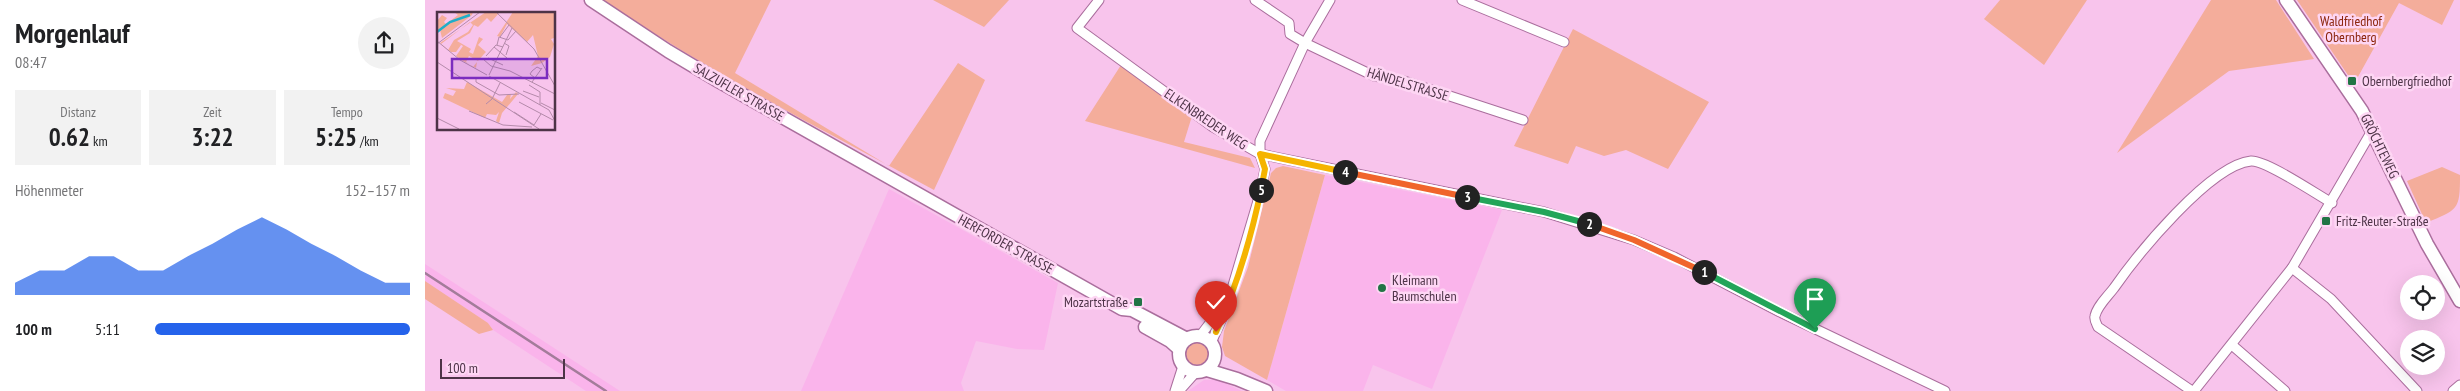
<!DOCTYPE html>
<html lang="de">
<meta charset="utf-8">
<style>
:root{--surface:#fff;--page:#f2f2f2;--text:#202124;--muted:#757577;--accent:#2563eb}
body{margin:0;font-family:"PT Sans Narrow",sans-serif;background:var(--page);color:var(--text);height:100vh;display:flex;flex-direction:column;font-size:19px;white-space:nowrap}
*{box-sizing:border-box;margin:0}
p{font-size:16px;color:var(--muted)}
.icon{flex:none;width:28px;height:28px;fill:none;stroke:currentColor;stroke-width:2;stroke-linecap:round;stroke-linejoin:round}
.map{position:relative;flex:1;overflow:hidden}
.side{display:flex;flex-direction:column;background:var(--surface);width:425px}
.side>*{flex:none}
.fabs{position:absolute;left:1975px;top:275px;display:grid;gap:10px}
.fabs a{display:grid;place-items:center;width:45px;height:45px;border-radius:50%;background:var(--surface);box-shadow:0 5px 20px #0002;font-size:25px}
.scale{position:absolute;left:15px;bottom:12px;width:125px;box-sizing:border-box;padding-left:5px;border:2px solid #4d3347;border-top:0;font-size:14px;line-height:18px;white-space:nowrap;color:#4d3347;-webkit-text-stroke:4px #fed6f4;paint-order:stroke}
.pin{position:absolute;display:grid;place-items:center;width:42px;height:42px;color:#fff;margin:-51px -21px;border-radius:50% 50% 50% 0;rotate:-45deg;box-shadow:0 0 5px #0007}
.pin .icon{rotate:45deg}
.km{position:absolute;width:25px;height:25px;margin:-12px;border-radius:50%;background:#222;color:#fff;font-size:14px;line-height:25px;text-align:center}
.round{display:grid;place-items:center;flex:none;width:52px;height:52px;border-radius:26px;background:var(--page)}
.summary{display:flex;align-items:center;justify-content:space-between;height:85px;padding:0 15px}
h1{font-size:28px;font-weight:700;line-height:38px}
.figures{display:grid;grid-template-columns:repeat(3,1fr);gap:8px;height:85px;padding:5px 15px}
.figures div{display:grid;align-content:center;border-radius:0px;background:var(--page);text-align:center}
.figures b{font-size:25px;font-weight:700}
.figures small{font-size:14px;font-weight:400}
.figures p{font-size:14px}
.chart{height:140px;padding:10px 15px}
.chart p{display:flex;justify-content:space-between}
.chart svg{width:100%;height:90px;margin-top:5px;fill:var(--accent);opacity:.7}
ul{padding:0 15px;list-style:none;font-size:16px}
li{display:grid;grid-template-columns:80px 60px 1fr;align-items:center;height:38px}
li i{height:12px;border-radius:6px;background:var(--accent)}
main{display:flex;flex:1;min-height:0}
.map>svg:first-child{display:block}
</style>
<main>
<section class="side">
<div class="summary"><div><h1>Morgenlauf</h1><p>08:47</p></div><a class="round"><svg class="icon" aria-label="share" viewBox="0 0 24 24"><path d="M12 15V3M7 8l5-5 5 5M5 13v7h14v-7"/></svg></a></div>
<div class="figures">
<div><p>Distanz</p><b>0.62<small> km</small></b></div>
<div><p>Zeit</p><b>3:22</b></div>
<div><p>Tempo</p><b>5:25<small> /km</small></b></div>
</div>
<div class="chart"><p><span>Höhenmeter</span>152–157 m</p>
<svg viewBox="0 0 160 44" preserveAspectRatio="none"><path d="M0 44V38L10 32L20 32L30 25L40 25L50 32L60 32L70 25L80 19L90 12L100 6L110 12L120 19L130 25L140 32L150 38L160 38V44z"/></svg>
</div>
<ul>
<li><b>100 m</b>5:11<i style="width:100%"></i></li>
</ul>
</section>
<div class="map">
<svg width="2035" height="391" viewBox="0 0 2035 391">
<rect width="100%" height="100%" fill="#f8c4ec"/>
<g fill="#fab4eb">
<path d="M900,175L1077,210L1007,389L948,365L938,391H861L842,380Z"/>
<path d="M464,189L633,283L619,350L592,349L551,341L536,383L539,391H376Z"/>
<path d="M0,264L195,391H161L68,330L63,323L0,281Z"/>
<path d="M779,380H793L817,391H763Z"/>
</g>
<g fill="#f4ad9b">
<path d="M178,0H346L310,73L464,166L533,63L560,80L509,190C397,130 284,72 178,0Z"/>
<path d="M508,0H584L559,27Z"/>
<path d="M1575,0H1662L1619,65L1559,19Z"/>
<path d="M1786,0H1851L1889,59L1804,71L1692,153Z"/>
<path d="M1872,0H2029L2017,25L1974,3L1929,84Z"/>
<path d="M1148,29L1284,102L1243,169L1201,150L1179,156L1151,146L1143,164L1089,146Z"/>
<path d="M696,65L767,116L759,142L825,158L830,168L660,121Z"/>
<path d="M858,166L900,175L842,380L800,356L797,347L799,331L823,267L846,173L851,168Z"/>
<path d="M2017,167L2035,175C2035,211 2033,209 2001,223L1982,181Z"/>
<path d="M0,281L63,323L68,330L54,334L0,299Z"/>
<circle cx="772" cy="355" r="12"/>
</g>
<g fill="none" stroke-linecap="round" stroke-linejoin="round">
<defs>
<g id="street">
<path d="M674,0L652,28L788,127L835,154L1119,212L1209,240L1249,257L1355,312L1520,391"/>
<path d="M830,0L864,23L865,34L880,43L949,76L979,81L1098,120"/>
<path d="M1037,0L1139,42"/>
<path d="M1867,268L1906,299L1992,391"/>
<path d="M775,336L801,302"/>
<path d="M786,343L801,309L835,194L840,169L835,154V141L880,43L905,0"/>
<path d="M1807,345L1860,391"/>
<path d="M750,391L758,366"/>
<path d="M754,391L770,373"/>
<path d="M1767,391L1673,327C1671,323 1669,320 1670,316C1672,306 1683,296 1689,288C1712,255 1785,165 1826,161C1841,160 1891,194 1907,203"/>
<path d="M1769,391L1867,268L1948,129"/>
<path d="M2028,391L2035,385"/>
</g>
<g id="secondary">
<path d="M166,0L243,51L295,82L697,309L707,310L762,339"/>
<path d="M1861,0L1937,111L2002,244L2035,301"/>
<path d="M720,327L745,341L754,349"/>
<circle cx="772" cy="354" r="18"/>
<path d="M782,370L812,379L841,391"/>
</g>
</defs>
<use href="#street" stroke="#aa6e9d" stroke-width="11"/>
<use href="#secondary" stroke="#aa6e9d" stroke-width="15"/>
<use href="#street" stroke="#fff" stroke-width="9"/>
<use href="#secondary" stroke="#fff" stroke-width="12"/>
<path stroke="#a37c9a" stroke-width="2.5" d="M0,273L181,391"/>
</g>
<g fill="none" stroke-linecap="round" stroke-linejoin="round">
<defs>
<path id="split-1" d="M1279,272L1390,329"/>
<path id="split-2" d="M1164,224L1209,240L1279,272"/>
<path id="split-3" d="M1042,197L1119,212L1164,224"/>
<path id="split-4" d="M920,172L1042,197"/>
<path id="split-5" d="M836,190L840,169L835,154L920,172"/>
<path id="split-6" d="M791,332C811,288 826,238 836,190"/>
</defs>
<use href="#split-1" stroke="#fff" stroke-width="10"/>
<use href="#split-2" stroke="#fff" stroke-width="10"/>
<use href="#split-3" stroke="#fff" stroke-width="10"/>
<use href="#split-4" stroke="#fff" stroke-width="10"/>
<use href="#split-5" stroke="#fff" stroke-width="10"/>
<use href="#split-6" stroke="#fff" stroke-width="10"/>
<use href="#split-1" stroke="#22a559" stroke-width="6"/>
<use href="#split-2" stroke="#f0652b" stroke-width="6"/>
<use href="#split-3" stroke="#22a559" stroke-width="6"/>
<use href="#split-4" stroke="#f0652b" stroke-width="6"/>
<use href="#split-5" stroke="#f5b400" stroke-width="6"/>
<use href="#split-6" stroke="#f5b400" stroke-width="6"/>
</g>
<g fill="#217445" stroke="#fed6f4" stroke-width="2">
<rect x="1922" y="76" width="10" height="10" rx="2.5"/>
<rect x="1896" y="216" width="10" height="10" rx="2.5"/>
<circle cx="957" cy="288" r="5"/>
<rect x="708" y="297" width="10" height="10" rx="2.5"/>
</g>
<g text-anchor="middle" stroke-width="5" stroke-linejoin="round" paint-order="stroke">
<g font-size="14" fill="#8b250c" stroke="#fed6f4">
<text x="1926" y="26">Waldfriedhof<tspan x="1926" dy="16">Obernberg</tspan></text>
</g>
<g font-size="14" fill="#4d3347" stroke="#fed6f4" text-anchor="start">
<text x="1937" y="86">Obernbergfriedhof</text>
<text x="1911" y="226">Fritz-Reuter-Straße</text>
<text x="967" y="285">Kleimann<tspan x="967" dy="16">Baumschulen</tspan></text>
<text x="703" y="307" text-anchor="end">Mozartstraße</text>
</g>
<g font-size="14" fill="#4d3347" stroke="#fed6f4">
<text transform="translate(983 84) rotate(17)" y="5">HÄNDELSTRASSE</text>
<text transform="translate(314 92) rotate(30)" y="5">SALZUFLER STRASSE</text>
<text transform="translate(781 119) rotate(34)" y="5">ELKENBREDER WEG</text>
<text transform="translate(1955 146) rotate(64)" y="5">GRÖCHTEWEG</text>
<text transform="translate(581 244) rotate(29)" y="5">HERFORDER STRASSE</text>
</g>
</g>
<g transform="translate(12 12)">
<rect width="118" height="118" fill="#f8c4ec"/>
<path d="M17,0H36L35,3L5,26L3,18L6,16L0,18V9L5,3L10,6L7,10L9,12L21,3ZM49,0H63L54,10L50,6L41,15L37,13L33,21L20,29L34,37L32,40L36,42L42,25L46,27L41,33L49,40L47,42L41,49L32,44L29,50L36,55L40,50L39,56L26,49L19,44L26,34L21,31L24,33L19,40H14L3,31ZM33,10L36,13L31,20L17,28L11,38L4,32ZM76,0H117V26L114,27L117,32L113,45L105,51L94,54L101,44L96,23L90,30L70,12L63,25L60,24ZM30,70L65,90L70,83L74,82L73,87L79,80L81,82L65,101L62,111L59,109L62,100L59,103L50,102L48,106L6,86L8,81L16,84L19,79L9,76L27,77Z" fill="#f4ad9b" fill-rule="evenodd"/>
<path fill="none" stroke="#1eaec9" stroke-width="2.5" d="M0,20L13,10L33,3"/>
<path fill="none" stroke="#b48aaa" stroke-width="1" d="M59,0L97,37L118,74M63,25L72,13M0,29L23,48L50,63M67,31L72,34L69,43M0,32L43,0M60,33L62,25L71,28L79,19M57,35L70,46M49,44L59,33L66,35M51,46L66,53M46,47L54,54L73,59L118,82M0,50L102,117M52,63L75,16M52,64L112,98L118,109M39,66V70L62,83L82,82M98,66L93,62L95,59L100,55L104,57M95,70L105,56M92,73L103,80V93M86,79L102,85M82,90L116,108M104,91L118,98M49,92L55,87L63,71M32,99L66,113M77,100L97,113L104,102M0,106L22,117M66,113L95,115"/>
<path fill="#7b2cbf" fill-opacity="0.15" stroke="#7b2cbf" stroke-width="2.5" d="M15,47H110V66H15Z"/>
<rect width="118" height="118" fill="none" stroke="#4d3347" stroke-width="2.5"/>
</g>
</svg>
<div class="fabs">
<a><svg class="icon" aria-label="locate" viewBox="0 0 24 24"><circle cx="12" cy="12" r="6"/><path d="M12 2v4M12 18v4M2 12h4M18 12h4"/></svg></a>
<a><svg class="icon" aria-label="layers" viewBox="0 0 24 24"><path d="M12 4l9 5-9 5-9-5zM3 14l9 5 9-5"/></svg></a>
</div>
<div class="scale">100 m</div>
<div class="pin" style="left:1390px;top:329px;background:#1e9e55"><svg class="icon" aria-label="arrive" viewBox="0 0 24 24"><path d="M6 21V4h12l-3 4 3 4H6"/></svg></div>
<div class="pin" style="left:791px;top:332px;background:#d93025"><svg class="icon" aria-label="check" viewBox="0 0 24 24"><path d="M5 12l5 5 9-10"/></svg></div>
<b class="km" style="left:1279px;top:272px">1</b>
<b class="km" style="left:1164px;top:224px">2</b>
<b class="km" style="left:1042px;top:197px">3</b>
<b class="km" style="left:920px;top:172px">4</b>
<b class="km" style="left:836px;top:190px">5</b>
</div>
</main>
